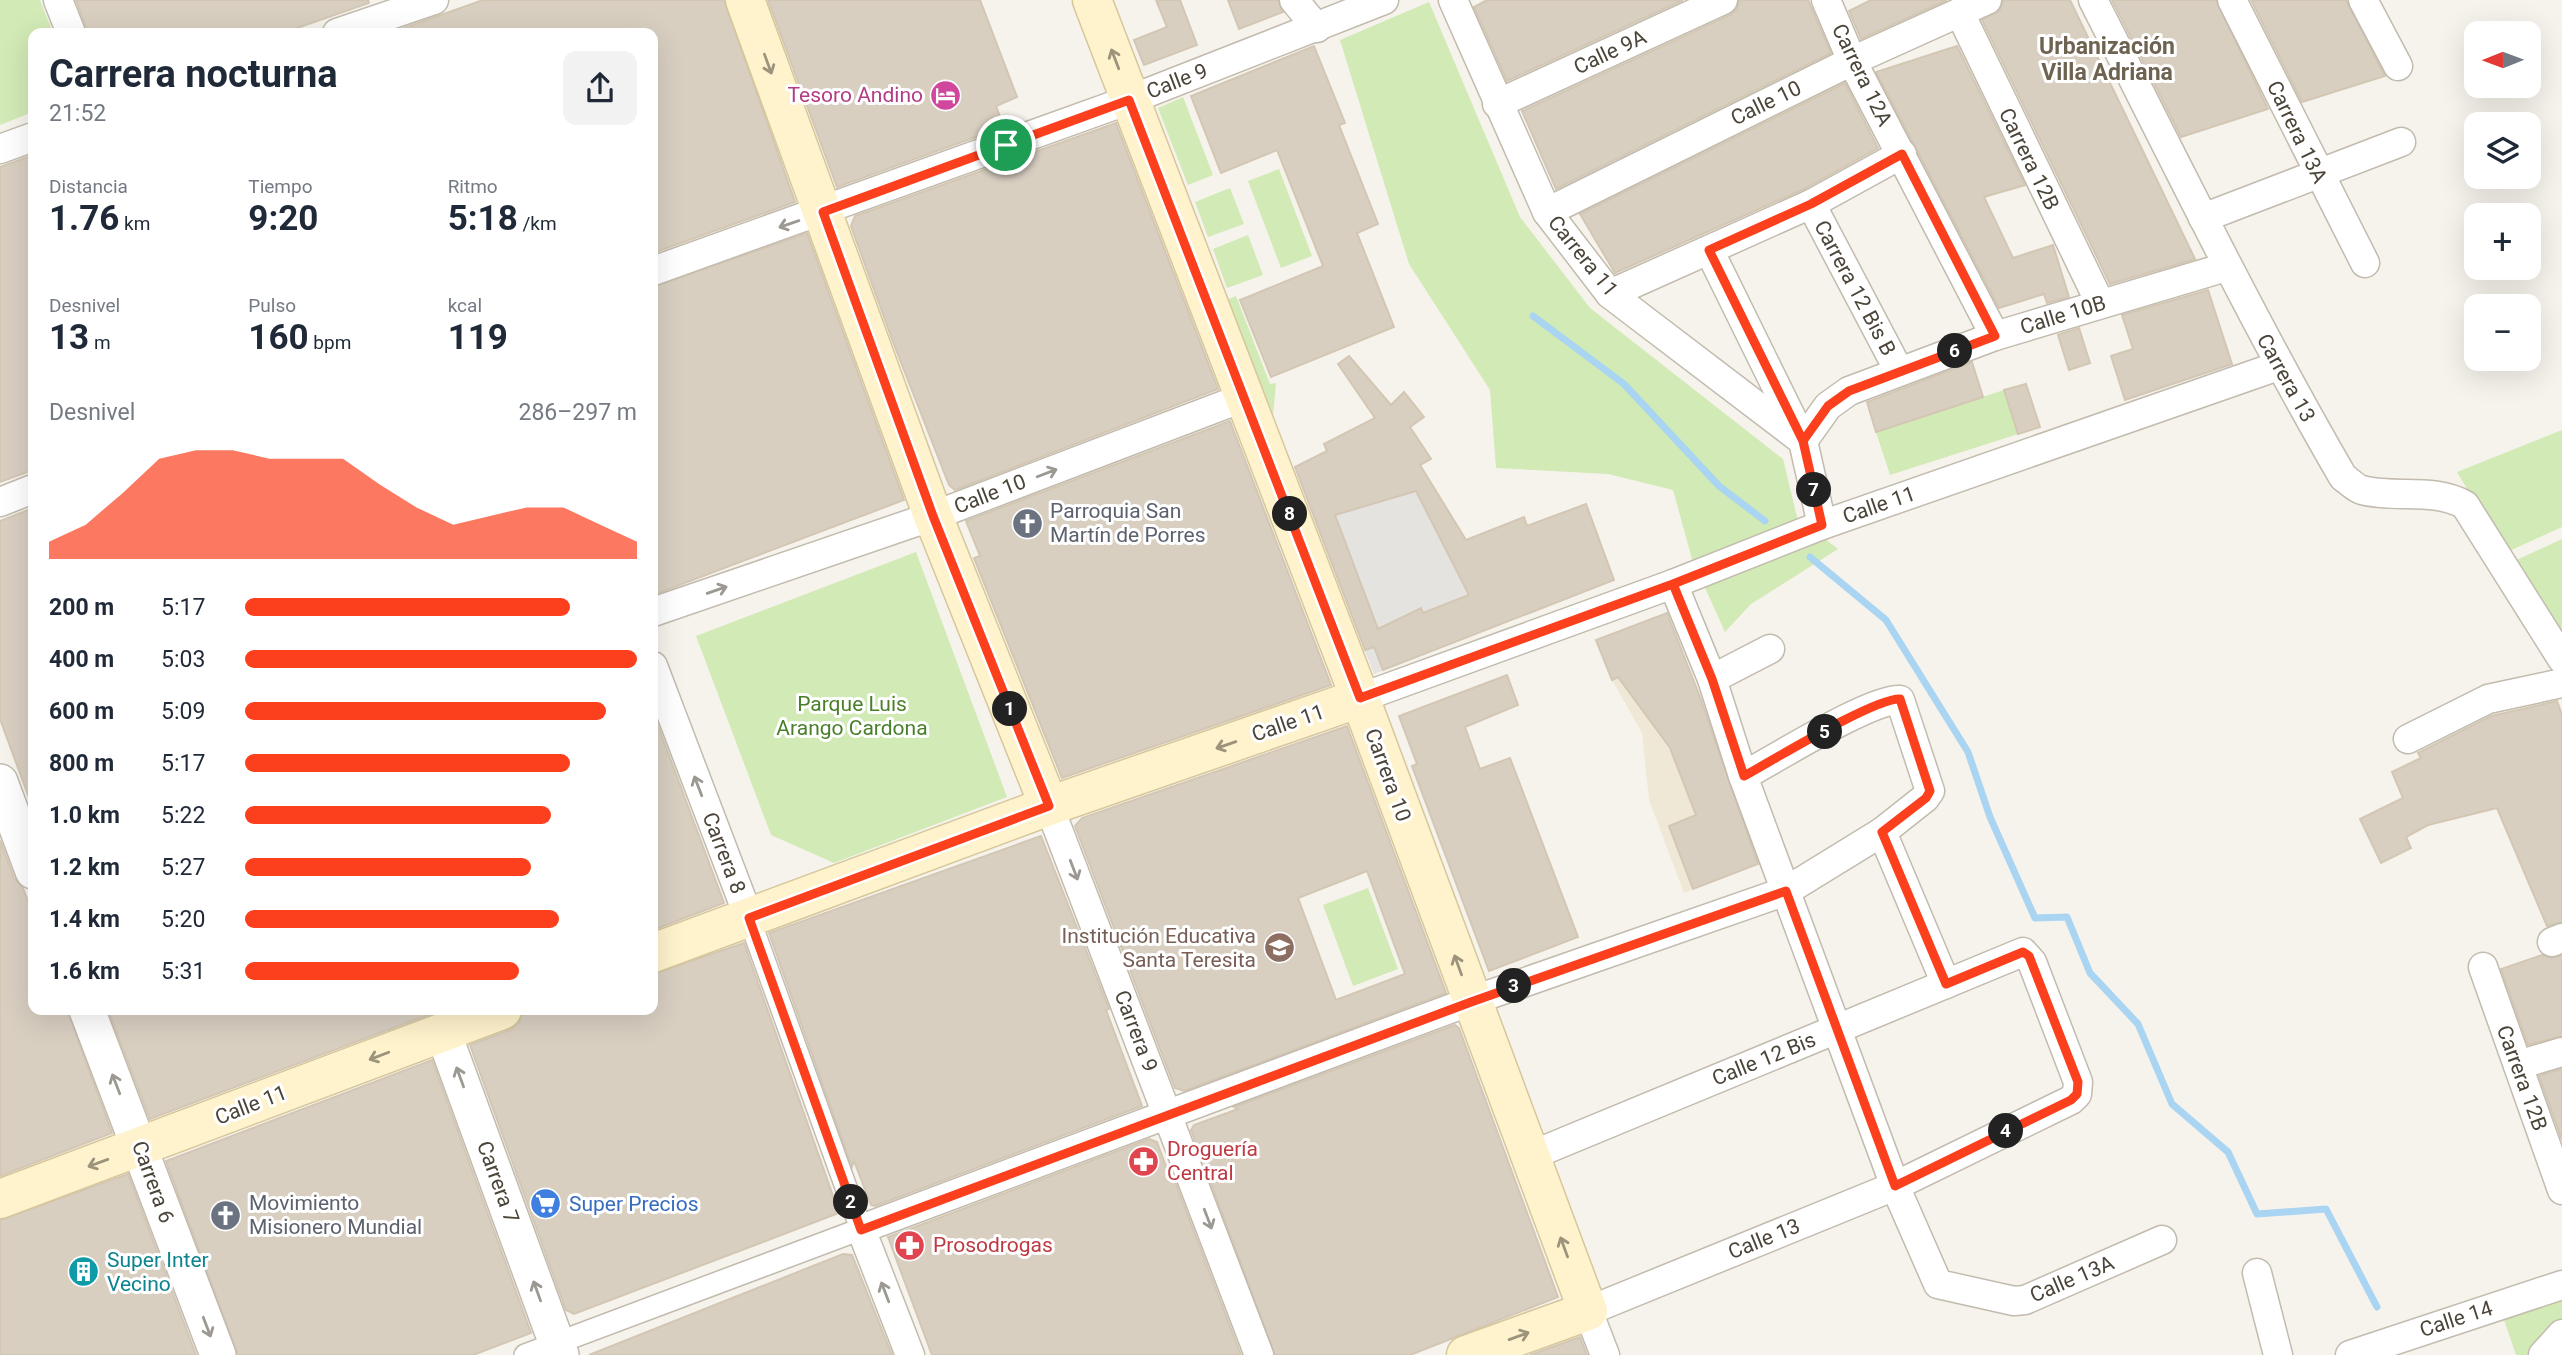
<!DOCTYPE html>
<html lang="es">
<meta charset="utf-8">
<style>
:root{--surface:#fff;--page:#f2f2f3;--text:#1f2937;--muted:#747a83;--accent:#fc3f1d}
body{margin:0;font-family:Roboto,sans-serif;background:var(--page);color:var(--text);height:100vh;display:flex;flex-direction:column;font-size:26px;white-space:nowrap}
*{box-sizing:border-box;margin:0}
p{font-size:23px;color:var(--muted)}
.icon{flex:none;width:38px;height:38px;fill:none;stroke:currentColor;stroke-width:2;stroke-linecap:round;stroke-linejoin:round}
.map{position:relative;flex:1;overflow:hidden}
.details{position:absolute;left:28px;top:28px;width:630px;height:987px;display:flex;flex-direction:column;background:var(--surface);border-radius:14px;box-shadow:0 7px 28px #0002}
.details>*{flex:none}
.needle{width:46px;rotate:269deg}
.controls{position:absolute;left:2464px;top:21px;display:grid;gap:14px}
.controls a{display:grid;place-items:center;width:77px;height:77px;border-radius:14px;background:var(--surface);box-shadow:0 7px 28px #0002;font-size:35px}
.pin{position:absolute;display:grid;place-items:center;width:60px;height:60px;color:#fff;margin:-30px;border:4px solid #fff;border-radius:50%;box-shadow:0 2px 7px #0007}
.km{position:absolute;width:35px;height:35px;margin:-18px;border-radius:50%;background:#222;color:#fff;font-size:19px;line-height:35px;text-align:center}
.round{display:grid;place-items:center;flex:none;width:74px;height:74px;border-radius:14px;background:var(--page)}
.head{display:flex;align-items:center;justify-content:space-between;height:119px;padding:0 21px}
h1{font-size:38px;font-weight:700;line-height:52px}
.figures{display:grid;grid-template-columns:repeat(3,1fr);gap:10px;height:119px;padding:7px 21px}
.figures div{display:grid;align-content:center}
.figures b{font-size:35px;font-weight:700}
.figures small{font-size:19px;font-weight:400}
.figures p{font-size:19px}
.chart{height:196px;padding:14px 21px}
.chart p{display:flex;justify-content:space-between}
.chart svg{width:100%;height:126px;margin-top:7px;fill:var(--accent);opacity:.7}
ul{padding:0 21px;list-style:none;font-size:23px}
li{display:grid;grid-template-columns:112px 84px 1fr;align-items:center;height:52px}
li i{height:18px;border-radius:9px;background:var(--accent)}
.map>svg:first-child{display:block}
</style>
<div class="map">
<svg width="2562" height="1355" viewBox="0 0 2562 1355">
<rect width="100%" height="100%" fill="#f6f3ec"/>
<path fill="#efe8d6" d="M1623,675L1631,695L1751,866L1684,893L1649,800L1642,733L1612,680Z"/>
<g fill="#d2eab5">
<path d="M0,0H40L53,33H33V112L0,125Z"/>
<path d="M1429,2L1520,217L1590,308L1783,459L1797,517L1838,549L1751,604L1725,632L1692,559L1673,490L1608,474L1496,468L1490,390L1409,264L1340,40Z"/>
<path d="M1183,97L1213,175L1188,185L1158,108Z"/>
<path d="M1279,169L1312,256L1281,268L1248,181Z"/>
<path d="M1230,188L1244,224L1208,237L1195,202Z"/>
<path d="M1248,235L1263,275L1227,288L1213,249Z"/>
<path d="M1236,296L1270,384L1276,383L1272,427L1227,300Z"/>
<path d="M2004,390L2018,434L1890,475L1876,432Z"/>
<path d="M2562,430V527L2505,553L2457,472Z"/>
<path d="M2562,539V646L2510,563Z"/>
<path d="M916,552L1007,797L834,863L771,835L696,636Z"/>
<path d="M1368,888L1398,969L1353,986L1323,905Z"/>
<path d="M2562,1296V1324L2533,1355H2516L2503,1317Z"/>
</g>
<path fill="#e5e3e0" d="M1420,465L1478,560L1487,556L1512,620L1374,674L1309,505Z"/>
<g fill="none" stroke-linecap="round" stroke-linejoin="round">
<g stroke="#a9d4f2" stroke-width="7">
<path d="M1533,316L1624,384L1719,486L1765,521"/>
<path d="M1810,557L1886,620L1968,752L1990,817L2035,918L2067,917L2090,973L2138,1024L2172,1104L2228,1152L2257,1214L2326,1209L2377,1307"/>
</g>
</g>
<g fill="#d8cfc1" stroke="#d3c7b4" stroke-width="2" fill-rule="evenodd">
<path d="M76,0H368L369,3L283,33H88Z"/>
<path d="M483,0H724L795,202L653,253V33H396V31Z"/>
<path d="M768,0H980L1017,97L996,106L1004,127L837,187Z"/>
<path d="M1156,0H1180L1197,45L1144,65L1134,40L1167,27Z"/>
<path d="M1228,0H1278L1283,12L1239,29Z"/>
<path d="M1487,0H1683L1507,81L1474,7Z"/>
<path d="M1739,0H1808L1831,53L1556,189L1522,111L1730,15L1737,9Z"/>
<path d="M1871,0H1947L1861,39L1849,11Z"/>
<path d="M2003,0H2070L2195,259L2110,284L1982,20L2000,10Z"/>
<path d="M2112,0H2216L2268,109L2181,137Z"/>
<path d="M2251,0H2346L2385,76L2302,102Z"/>
<path d="M1314,46L1345,123L1339,125L1378,224L1357,233L1394,327L1271,377L1240,300L1323,266L1277,150L1221,173L1191,96Z"/>
<path d="M1957,46L2025,185L1984,197L2013,258L2053,245L2069,297L2047,303L2044,294L1999,308L1876,72Z"/>
<path d="M1845,83L1878,148L1804,189L1615,273L1580,214Z"/>
<path d="M1116,123L1218,389L955,490L949,485L893,342L851,226L855,216Z"/>
<path d="M33,155V470L0,482V167Z"/>
<path d="M807,233L904,500L653,595V287Z"/>
<path d="M2208,290L2232,364L2125,400L2111,356L2133,349L2122,315Z"/>
<path d="M2079,328L2090,363L2069,370L2058,335Z"/>
<path d="M1349,356L1391,405L1404,392L1424,417L1410,427L1431,459L1420,465L1466,540L1524,517L1527,526L1586,504L1614,580L1383,670L1374,647L1365,650L1295,467L1327,451L1324,444L1375,418L1338,364ZM1416,491L1469,595L1423,613L1421,608L1378,629L1335,515Z"/>
<path d="M1972,362L1983,397L1876,432L1867,402Z"/>
<path d="M2026,384L2040,427L2018,434L2004,390Z"/>
<path d="M1230,421L1331,685L1062,778L974,558L980,556L966,521Z"/>
<path d="M33,508V803H31L0,719V521Z"/>
<path d="M1667,613L1700,697L1758,864L1693,889L1669,826L1696,815L1670,748L1618,677L1612,680L1596,640Z"/>
<path d="M1507,675L1518,705L1465,727L1480,769L1510,758L1578,937L1489,971L1412,766L1417,764L1399,716Z"/>
<path d="M2557,701L2562,715V922L2547,926L2497,808L2428,825L2406,837L2411,848L2381,863L2360,819L2403,798L2392,772L2421,758L2418,753L2491,716Z"/>
<path d="M655,718L724,903L653,930V719Z"/>
<path d="M1347,726L1446,993L1184,1091L1175,1088L1075,826L1082,818ZM1367,871L1405,974L1336,1000L1298,898Z"/>
<path d="M1041,836L1109,1009L1106,1010L1142,1106L875,1206L871,1205L854,1161L852,1167L769,933Z"/>
<path d="M0,840L14,878L23,888L33,915V1010H67L112,1133L0,1176Z"/>
<path d="M744,943L839,1213L574,1314L566,1310L470,1045L510,1030L519,1023L523,1010H653V974Z"/>
<path d="M2542,955L2550,958L2562,956V1036L2528,1045L2501,969Z"/>
<path d="M108,1010H441L150,1119Z"/>
<path d="M1455,1025L1459,1028L1558,1297L1410,1355H1275L1191,1130L1194,1125L1238,1109L1234,1107Z"/>
<path d="M432,1060L531,1333L473,1355H238L166,1161Z"/>
<path d="M2562,1069V1140L2539,1076Z"/>
<path d="M1149,1139L1157,1142L1167,1169L1169,1166L1241,1355H932L888,1237Z"/>
<path d="M128,1174L196,1355H0V1220Z"/>
<path d="M843,1254L852,1255L892,1355H589Z"/>
<path d="M1580,1337L1587,1355H1530Z"/>
</g>
<g fill="none" stroke-linecap="round" stroke-linejoin="round">
<defs>
<path id="pedestrian" d="M525,1355L861,1229L749,918"/>
<g id="minor">
<path d="M58,0L71,33"/>
<path d="M1294,0L1317,28"/>
<path d="M1453,0L1547,212L1610,294L1803,441L1828,406L1849,391L1995,336L2226,267"/>
<path d="M1826,0L1852,61L1995,336"/>
<path d="M2093,0C2175,161 2253,322 2343,477C2349,481 2355,488 2362,490C2395,499 2434,487 2465,505L2562,659"/>
<path d="M2232,0L2365,263"/>
<path d="M2363,0L2398,66"/>
<path d="M1960,13L2100,303"/>
<path d="M337,33L434,0"/>
<path d="M1497,104L1723,0"/>
<path d="M0,149L33,137"/>
<path d="M1811,204L1899,371"/>
<path d="M1547,212L1852,61L1987,0"/>
<path d="M2203,218L2401,142"/>
<path d="M1709,250L1803,441L1822,525"/>
<path d="M653,271L1129,100L1384,0"/>
<path d="M1610,294L1811,204L1902,154"/>
<path d="M0,502L33,489"/>
<path d="M1673,584L1712,679L1743,776L1895,1186L1938,1284L2014,1301L2025,1300L2162,1240"/>
<path d="M653,612L933,516L1245,397"/>
<path d="M653,666L749,918"/>
<path d="M1712,679L1770,649"/>
<path d="M1360,698L1673,584L1822,525L2278,366"/>
<path d="M2408,739L2488,699L2562,683"/>
<path d="M1049,806L1259,1355"/>
<path d="M1882,832L1946,984"/>
<path d="M2552,942L2562,938"/>
<path d="M2483,967L2562,1190"/>
<path d="M2518,1065L2562,1052"/>
<path d="M1530,1156L2023,952L2032,962L2078,1082L2077,1094L2071,1100L1895,1186L1588,1311L1605,1355"/>
<path d="M2257,1273L2278,1355"/>
<path d="M910,1355L861,1229L1471,1001L1786,891L1882,832L1925,798L1930,791L1900,700C1871,698 1774,760 1743,776"/>
<path d="M2350,1355L2562,1285"/>
<path d="M2543,1355L2562,1334"/>
</g>
<g id="tertiary">
<path d="M0,782L33,871"/>
<path d="M87,1010L218,1355"/>
<path d="M443,1032L561,1355"/>
</g>
<g id="secondary">
<path d="M745,0L933,516L1049,806"/>
<path d="M1092,0L1360,698L1588,1311L1466,1355"/>
<path d="M653,953L1049,806L1360,698"/>
<path d="M0,1199L502,1010"/>
</g>
</defs>
<use href="#pedestrian" stroke="#c2bbae" stroke-width="24"/>
<use href="#minor" stroke="#c2bbae" stroke-width="31"/>
<use href="#tertiary" stroke="#c2bbae" stroke-width="38"/>
<use href="#secondary" stroke="#d6c79b" stroke-width="41"/>
<use href="#pedestrian" stroke="#fff" stroke-width="21"/>
<use href="#minor" stroke="#fff" stroke-width="28"/>
<use href="#tertiary" stroke="#fff" stroke-width="35"/>
<use href="#secondary" stroke="#fff3cd" stroke-width="38"/>
</g>
<defs><path id="oneway-shaft" d="M-6 0H5M1.5-3L5.5 0L1.5 3" fill="none" stroke-width="1.6" stroke-linecap="round" stroke-linejoin="round" transform="scale(1.75)"/></defs>
<g stroke="#9c937c">
<use href="#oneway-shaft" transform="translate(1115 59) rotate(-111)"/>
<use href="#oneway-shaft" transform="translate(768 64) rotate(70)"/>
<use href="#oneway-shaft" transform="translate(1226 745) rotate(161)"/>
<use href="#oneway-shaft" transform="translate(1458 965) rotate(-110)"/>
<use href="#oneway-shaft" transform="translate(379 1056) rotate(159)"/>
<use href="#oneway-shaft" transform="translate(98 1163) rotate(160)"/>
<use href="#oneway-shaft" transform="translate(1564 1247) rotate(-110)"/>
<use href="#oneway-shaft" transform="translate(1519 1336) rotate(-20)"/>
</g>
<g stroke="#9c9892">
<use href="#oneway-shaft" transform="translate(789 224) rotate(161)"/>
<use href="#oneway-shaft" transform="translate(1047 473) rotate(-21)"/>
<use href="#oneway-shaft" transform="translate(717 590) rotate(-19)"/>
<use href="#oneway-shaft" transform="translate(698 786) rotate(-111)"/>
<use href="#oneway-shaft" transform="translate(1074 870) rotate(69)"/>
<use href="#oneway-shaft" transform="translate(460 1077) rotate(-110)"/>
<use href="#oneway-shaft" transform="translate(116 1084) rotate(-111)"/>
<use href="#oneway-shaft" transform="translate(1208 1219) rotate(69)"/>
<use href="#oneway-shaft" transform="translate(537 1291) rotate(-110)"/>
<use href="#oneway-shaft" transform="translate(885 1292) rotate(-111)"/>
<use href="#oneway-shaft" transform="translate(207 1327) rotate(69)"/>
</g>
<g fill="none" stroke-linecap="round" stroke-linejoin="round">
<defs>
<path id="route" d="M1006,145L823,212L933,516L1049,806L749,918L861,1230L1471,1002L1786,891L1895,1186L2071,1100L2077,1094L2078,1082L2029,956L2023,952L1946,984L1882,832L1926,798L1930,791L1900,699C1874,698 1772,761 1744,776L1712,679L1673,584L1822,525L1803,441L1828,406L1849,391L1995,336L1902,154L1811,204L1709,250L1803,441L1822,525L1673,584L1360,698L1129,100L1006,145"/>
</defs>
<use href="#route" stroke="#fff" stroke-width="14"/>
<use href="#route" stroke="#fc3f1d" stroke-width="9"/>
</g>
<defs>
<symbol id="hotel-disc" viewBox="-11 -11 22 22"><circle r="9.5" fill="#d1479c" stroke="#fff"/><path d="M-6-4.5h1.5V1H6V5H4.5V3h-9V5H-6ZM-4 0a1.8 1.8 0 1 1 3.6 0ZM.5 0V-2.5h3Q6-2.5 6 0Z" fill="#fff"/></symbol>
<symbol id="church-disc" viewBox="-11 -11 22 22"><circle r="9.5" fill="#6b7280" stroke="#fff"/><path d="M-1.2-6h2.4v3.5h3.3v2.4h-3.3V6h-2.4V-.1h-3.3v-2.4h3.3Z" fill="#fff"/></symbol>
<symbol id="university-disc" viewBox="-11 -11 22 22"><circle r="9.5" fill="#8d6e63" stroke="#fff"/><path d="M0-5L7-2L0 1L-7-2ZM-4 1L0 2.5L4 1V4Q0 6-4 4Z" fill="#fff"/></symbol>
<symbol id="pharmacy-disc" viewBox="-11 -11 22 22"><circle r="9.5" fill="#e0444e" stroke="#fff"/><path d="M-2-6h4v4h4v4h-4v4h-4v-4h-4v-4h4Z" fill="#fff"/></symbol>
<symbol id="supermarket-disc" viewBox="-11 -11 22 22"><circle r="9.5" fill="#3f7fe0" stroke="#fff"/><path d="M-6-5.5h2.5l.6 2H6L4.5 2H-2.5L-4.4-4H-6ZM-1.5 3.2a1.3 1.3 0 1 0 .1 0ZM3 3.2a1.3 1.3 0 1 0 .1 0Z" fill="#fff"/></symbol>
<symbol id="building-disc" viewBox="-11 -11 22 22"><circle r="9.5" fill="#0f9aa8" stroke="#fff"/><path d="M-4-6H4V6H1V3H-1V6H-4ZM-2.5-4.3h1.7v1.8h-1.7ZM.8-4.3h1.7v1.8H.8ZM-2.5-1h1.7V.8h-1.7ZM.8-1h1.7V.8H.8Z" fill="#fff"/></symbol>
</defs>
<g fill-rule="evenodd">
<use href="#hotel-disc" x="928" y="78" width="35" height="35"/>
<use href="#church-disc" x="1010" y="506" width="35" height="35"/>
<use href="#university-disc" x="1262" y="930" width="35" height="35"/>
<use href="#pharmacy-disc" x="1126" y="1144" width="35" height="35"/>
<use href="#supermarket-disc" x="528" y="1186" width="35" height="35"/>
<use href="#church-disc" x="208" y="1198" width="35" height="35"/>
<use href="#pharmacy-disc" x="892" y="1228" width="35" height="35"/>
<use href="#building-disc" x="66" y="1254" width="35" height="35"/>
</g>
<g text-anchor="middle" stroke-width="6" stroke-linejoin="round" paint-order="stroke">
<g font-size="21" fill="#4b4439" stroke="#fff">
<text transform="translate(1610 52) rotate(-25)" y="7">Calle 9A</text>
<text transform="translate(1862 75) rotate(64)" y="7">Carrera 12A</text>
<text transform="translate(1177 81) rotate(-21)" y="7">Calle 9</text>
<text transform="translate(1766 103) rotate(-26)" y="7">Calle 10</text>
<text transform="translate(2297 132) rotate(64)" y="7">Carrera 13A</text>
<text transform="translate(2029 159) rotate(64)" y="7">Carrera 12B</text>
<text transform="translate(1583 256) rotate(51)" y="7">Carrera 11</text>
<text transform="translate(1855 288) rotate(62)" y="7">Carrera 12 Bis B</text>
<text transform="translate(2063 315) rotate(-17)" y="7">Calle 10B</text>
<text transform="translate(2286 378) rotate(61)" y="7">Carrera 13</text>
<text transform="translate(990 494) rotate(-21)" y="7">Calle 10</text>
<text transform="translate(1879 505) rotate(-19)" y="7">Calle 11</text>
<text transform="translate(1288 723) rotate(-19)" y="7">Calle 11</text>
<text transform="translate(1388 775) rotate(70)" y="7">Carrera 10</text>
<text transform="translate(724 853) rotate(69)" y="7">Carrera 8</text>
<text transform="translate(1136 1031) rotate(69)" y="7">Carrera 9</text>
<text transform="translate(1764 1059) rotate(-22)" y="7">Calle 12 Bis</text>
<text transform="translate(2522 1078) rotate(70)" y="7">Carrera 12B</text>
<text transform="translate(251 1105) rotate(-21)" y="7">Calle 11</text>
<text transform="translate(153 1182) rotate(70)" y="7">Carrera 6</text>
<text transform="translate(498 1182) rotate(70)" y="7">Carrera 7</text>
<text transform="translate(1764 1239) rotate(-22)" y="7">Calle 13</text>
<text transform="translate(2072 1279) rotate(-23)" y="7">Calle 13A</text>
<text transform="translate(2456 1319) rotate(-18)" y="7">Calle 14</text>
</g>
<g font-size="21" fill="#b23c85" stroke="#fff" text-anchor="end">
<text x="923" y="102">Tesoro Andino</text>
</g>
<g font-size="21" fill="#5b616d" stroke="#fff" text-anchor="start">
<text x="1050" y="518">Parroquia San<tspan x="1050" dy="24">Martín de Porres</tspan></text>
<text x="249" y="1210">Movimiento<tspan x="249" dy="24">Misionero Mundial</tspan></text>
</g>
<g font-size="21" fill="#4a7f2a" stroke="#fff">
<text x="852" y="711">Parque Luis<tspan x="852" dy="24">Arango Cardona</tspan></text>
</g>
<g font-size="21" fill="#785e54" stroke="#fff" text-anchor="end">
<text x="1256" y="943">Institución Educativa<tspan x="1256" dy="24">Santa Teresita</tspan></text>
</g>
<g font-size="21" fill="#be3a42" stroke="#fff" text-anchor="start">
<text x="1167" y="1156">Droguería<tspan x="1167" dy="24">Central</tspan></text>
<text x="933" y="1252">Prosodrogas</text>
</g>
<g font-size="21" fill="#366cbe" stroke="#fff" text-anchor="start">
<text x="569" y="1211">Super Precios</text>
</g>
<g font-size="21" fill="#0d838f" stroke="#fff" text-anchor="start">
<text x="107" y="1267">Super Inter<tspan x="107" dy="24">Vecino</tspan></text>
</g>
<g font-size="23" font-weight="bold" fill="#6e6250" stroke="#fff">
<text x="2107" y="54">Urbanización<tspan x="2107" dy="26">Villa Adriana</tspan></text>
</g>
</g>
</svg>
<div class="controls">
<a><svg class="needle" viewBox="-14 -14 28 28"><path d="M0-13l5 13h-10z" fill="#e53935"/><path d="M0 13l5-13h-10z" fill="#747a83"/></svg></a>
<a><svg class="icon" aria-label="layers" viewBox="0 0 24 24"><path d="M12 4l9 5-9 5-9-5zM3 14l9 5 9-5"/></svg></a>
<a>+</a>
<a>−</a>
</div>
<div class="pin" style="left:1006px;top:145px;background:#1e9e55"><svg class="icon" aria-label="arrive" viewBox="0 0 24 24"><path d="M6 21V4h12l-3 4 3 4H6"/></svg></div>
<b class="km" style="left:1010px;top:709px">1</b>
<b class="km" style="left:851px;top:1202px">2</b>
<b class="km" style="left:1514px;top:986px">3</b>
<b class="km" style="left:2006px;top:1131px">4</b>
<b class="km" style="left:1825px;top:732px">5</b>
<b class="km" style="left:1955px;top:351px">6</b>
<b class="km" style="left:1814px;top:490px">7</b>
<b class="km" style="left:1290px;top:514px">8</b>
<section class="details">
<div class="head"><div><h1>Carrera nocturna</h1><p>21:52</p></div><a class="round"><svg class="icon" aria-label="share" viewBox="0 0 24 24"><path d="M12 15V3M7 8l5-5 5 5M5 13v7h14v-7"/></svg></a></div>
<div class="figures">
<div><p>Distancia</p><b>1.76<small> km</small></b></div>
<div><p>Tiempo</p><b>9:20</b></div>
<div><p>Ritmo</p><b>5:18<small> /km</small></b></div>
</div>
<div class="figures">
<div><p>Desnivel</p><b>13<small> m</small></b></div>
<div><p>Pulso</p><b>160<small> bpm</small></b></div>
<div><p>kcal</p><b>119</b></div>
</div>
<div class="chart"><p><span>Desnivel</span>286–297 m</p>
<svg viewBox="0 0 160 44" preserveAspectRatio="none"><path d="M0 44V38L10 32L20 21L30 9L40 6L50 6L60 9L70 9L80 9L90 18L100 26L110 32L120 29L130 26L140 26L150 32L160 38V44z"/></svg>
</div>
<ul>
<li><b>200 m</b>5:17<i style="width:83%"></i></li>
<li><b>400 m</b>5:03<i style="width:100%"></i></li>
<li><b>600 m</b>5:09<i style="width:92%"></i></li>
<li><b>800 m</b>5:17<i style="width:83%"></i></li>
<li><b>1.0 km</b>5:22<i style="width:78%"></i></li>
<li><b>1.2 km</b>5:27<i style="width:73%"></i></li>
<li><b>1.4 km</b>5:20<i style="width:80%"></i></li>
<li><b>1.6 km</b>5:31<i style="width:70%"></i></li>
</ul>
</section>
</div>
